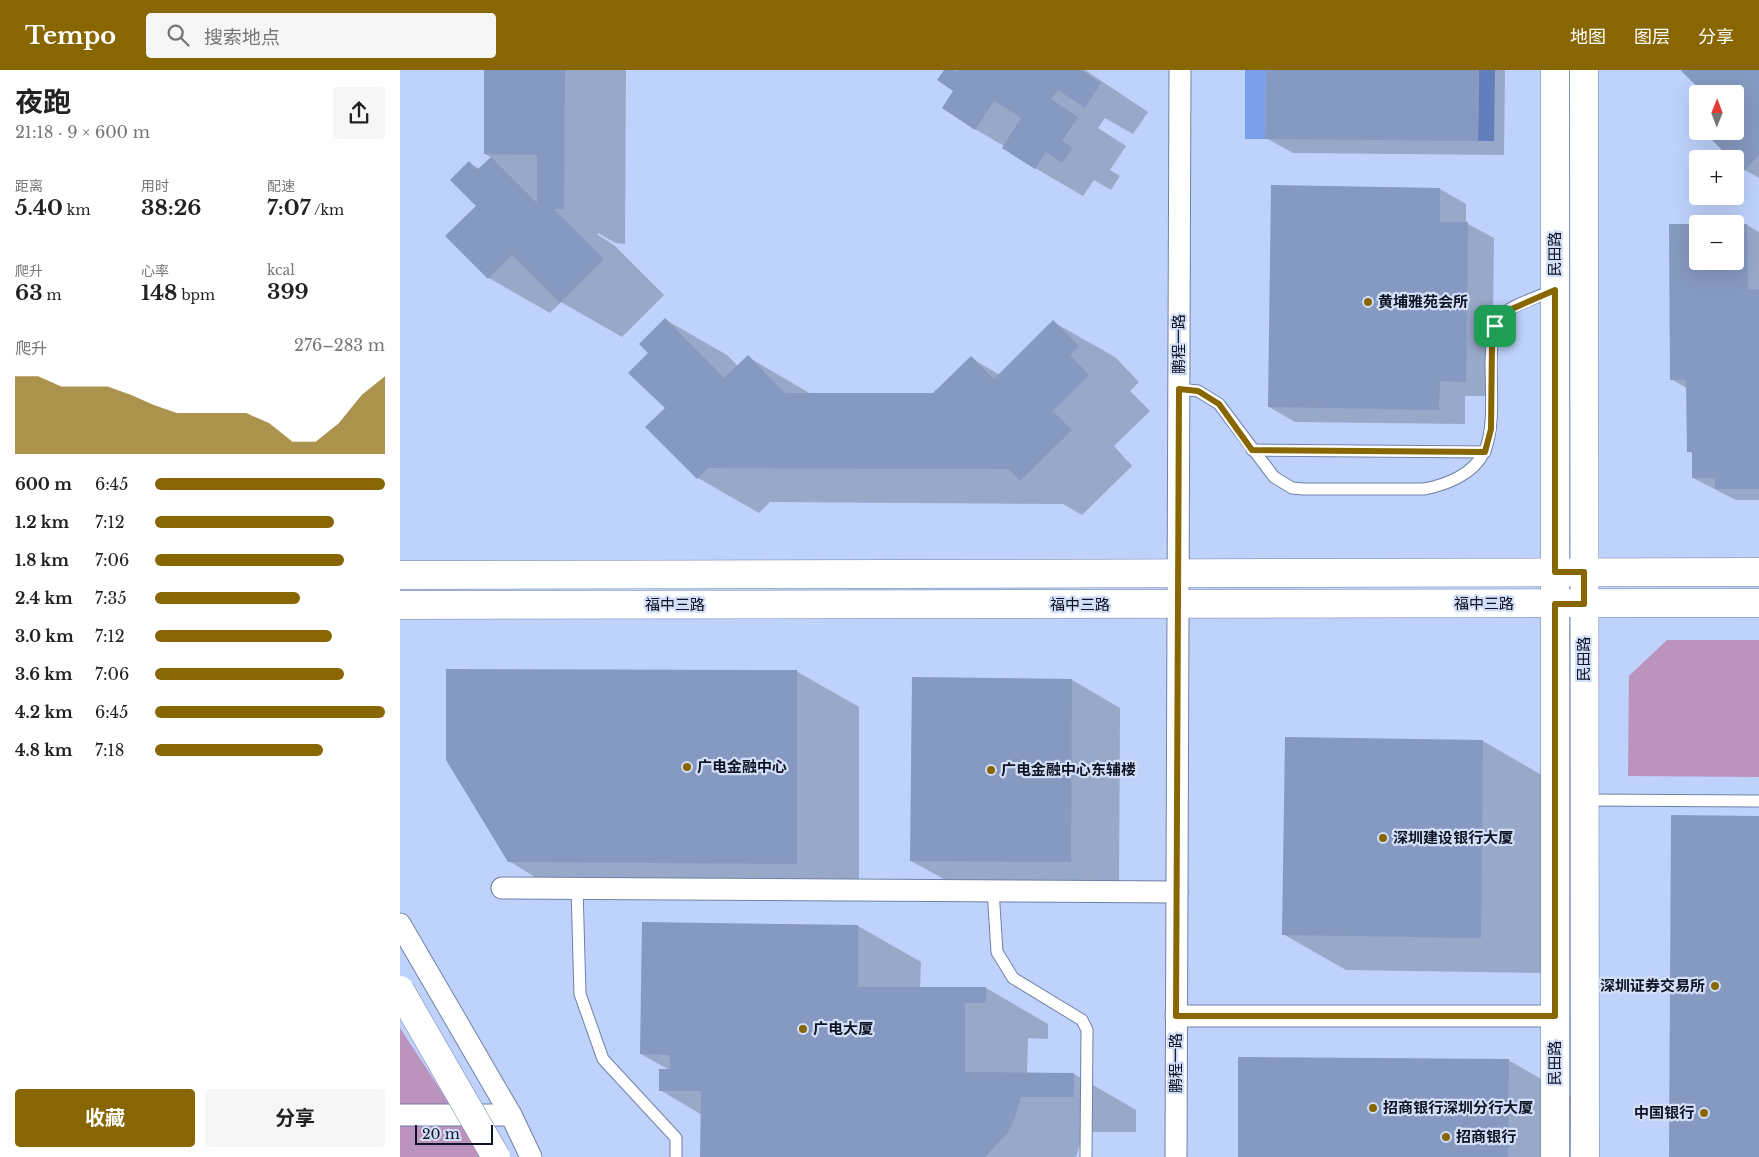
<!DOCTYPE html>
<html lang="zh">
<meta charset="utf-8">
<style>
:root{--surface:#fff;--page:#f6f6f6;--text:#222;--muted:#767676;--accent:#886602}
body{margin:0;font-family:"Libre Baskerville","Noto Sans SC",serif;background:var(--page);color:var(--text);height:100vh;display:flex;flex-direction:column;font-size:19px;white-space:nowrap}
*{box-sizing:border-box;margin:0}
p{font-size:16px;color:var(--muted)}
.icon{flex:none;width:28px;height:28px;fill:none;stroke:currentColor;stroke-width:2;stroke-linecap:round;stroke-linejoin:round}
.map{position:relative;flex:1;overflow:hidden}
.side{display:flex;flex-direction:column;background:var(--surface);width:400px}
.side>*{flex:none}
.needle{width:32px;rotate:1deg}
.fabs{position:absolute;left:1289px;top:15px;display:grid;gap:10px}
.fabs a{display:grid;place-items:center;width:55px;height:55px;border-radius:5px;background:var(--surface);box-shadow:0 5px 20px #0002;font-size:25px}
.scale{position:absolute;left:15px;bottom:12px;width:78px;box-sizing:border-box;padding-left:5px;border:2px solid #0e1423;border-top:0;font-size:14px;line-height:18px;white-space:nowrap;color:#0e1423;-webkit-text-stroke:4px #d3dff8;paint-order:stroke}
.pin{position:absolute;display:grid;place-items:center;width:42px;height:42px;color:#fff;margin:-21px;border-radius:10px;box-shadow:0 2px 8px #0006}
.round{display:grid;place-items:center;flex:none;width:52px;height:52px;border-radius:5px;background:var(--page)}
.head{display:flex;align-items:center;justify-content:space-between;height:85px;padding:0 15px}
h1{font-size:28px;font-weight:700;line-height:38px}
.figures{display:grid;grid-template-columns:repeat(3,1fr);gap:8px;height:85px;padding:5px 15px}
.figures div{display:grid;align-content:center}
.figures b{font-size:21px;font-weight:700}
.figures small{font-size:14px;font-weight:400}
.figures p{font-size:14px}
.chart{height:140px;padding:10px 15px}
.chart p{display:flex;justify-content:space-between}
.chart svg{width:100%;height:90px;margin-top:5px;fill:var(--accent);opacity:.7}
.button{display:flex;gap:10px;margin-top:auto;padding:10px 15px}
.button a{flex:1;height:58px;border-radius:5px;background:var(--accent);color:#fff;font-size:20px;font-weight:700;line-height:58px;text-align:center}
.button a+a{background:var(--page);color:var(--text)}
ul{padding:0 15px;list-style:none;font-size:16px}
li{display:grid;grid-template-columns:80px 60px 1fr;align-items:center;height:38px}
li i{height:12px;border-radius:6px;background:var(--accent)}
header{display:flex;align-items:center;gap:30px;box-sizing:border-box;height:70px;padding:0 25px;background:var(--accent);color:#fff}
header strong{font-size:24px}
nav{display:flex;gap:28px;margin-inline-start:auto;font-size:18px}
.search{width:350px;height:45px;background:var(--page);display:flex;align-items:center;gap:12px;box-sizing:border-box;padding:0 18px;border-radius:5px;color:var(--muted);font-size:19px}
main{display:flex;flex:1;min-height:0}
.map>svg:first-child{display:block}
</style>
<header>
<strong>Tempo</strong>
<div class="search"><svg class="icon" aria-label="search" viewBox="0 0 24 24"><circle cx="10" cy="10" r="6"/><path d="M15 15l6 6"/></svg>搜索地点</div>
<nav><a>地图</a><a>图层</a><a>分享</a></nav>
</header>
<main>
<section class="side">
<div class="head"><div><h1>夜跑</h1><p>21:18 · 9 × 600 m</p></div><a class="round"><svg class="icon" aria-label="share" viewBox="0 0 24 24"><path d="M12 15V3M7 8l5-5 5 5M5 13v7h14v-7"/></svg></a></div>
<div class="figures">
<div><p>距离</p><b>5.40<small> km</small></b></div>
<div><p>用时</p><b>38:26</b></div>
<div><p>配速</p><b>7:07<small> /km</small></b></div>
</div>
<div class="figures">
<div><p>爬升</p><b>63<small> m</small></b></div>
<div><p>心率</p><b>148<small> bpm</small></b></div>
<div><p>kcal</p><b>399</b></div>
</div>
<div class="chart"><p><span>爬升</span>276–283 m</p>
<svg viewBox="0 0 160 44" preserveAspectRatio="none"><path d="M0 44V6L10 6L20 11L30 11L40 11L50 15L60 20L70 24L80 24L90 24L100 24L110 29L120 38L130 38L140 29L150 15L160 6V44z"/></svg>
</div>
<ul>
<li><b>600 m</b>6:45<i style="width:100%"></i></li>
<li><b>1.2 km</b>7:12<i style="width:78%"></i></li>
<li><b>1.8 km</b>7:06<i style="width:82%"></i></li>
<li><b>2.4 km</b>7:35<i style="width:63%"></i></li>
<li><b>3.0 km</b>7:12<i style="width:77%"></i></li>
<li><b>3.6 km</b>7:06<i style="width:82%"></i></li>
<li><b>4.2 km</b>6:45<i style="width:100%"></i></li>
<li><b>4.8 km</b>7:18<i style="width:73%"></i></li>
</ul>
<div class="button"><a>收藏</a><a>分享</a></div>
</section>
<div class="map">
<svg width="1359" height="1087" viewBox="0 0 1359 1087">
<rect width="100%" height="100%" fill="#bed2fb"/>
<g fill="#bb93bd">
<path d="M1267,570H1359V707L1228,706L1229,606Z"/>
<path d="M0,958L64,1056L83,1087H0Z"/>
</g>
<g fill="#7b9eea">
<path d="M845,0H866L865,69H845Z"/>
<path d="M1079,0H1095L1094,71H1078Z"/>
</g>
<g fill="#0003">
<path d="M85,0H226L225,174L216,173L198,163V165L215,176L264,225L222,267L161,232L150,243L89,208L69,93L80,99L92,88L85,84Z"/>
<path d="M544,0H685L748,42L733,64L705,48L698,58L726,76L710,100L720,106L711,120L694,110L683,126L635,98L604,76L575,59Z"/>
<path d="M867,0H1105L1104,85L893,83L866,68Z"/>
<path d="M1284,0H1359V108L1345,100L1335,90V24Z"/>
<path d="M1040,119L1066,134V153L1094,168L1092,326H1065V354L895,352L869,337Z"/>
<path d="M1335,155H1347L1359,162V430H1336L1293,408L1294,384L1288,381V319L1271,309L1298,191H1335Z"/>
<path d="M266,250L327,285L338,296L348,287L411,324H534L571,288L600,305L653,252L715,287L739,312L730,321L750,341L714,376L732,396L682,445L663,434L370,432L359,443L298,408L266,338L250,283Z"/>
<path d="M396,601L459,637V829L241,828L204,807H135L109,791Z"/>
<path d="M513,608L672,610L720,638L719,819L560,818L511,791Z"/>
<path d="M1083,671L1145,707L1143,903L946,900L883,864Z"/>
<path d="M243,854L458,856L521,892L520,918H586L648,954V969L628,968L627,1004H674L736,1040V1062H684L676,1087H302V1045L260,1020L271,1001L241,984Z"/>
<path d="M1108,990L1171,1026L1170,1087H839Z"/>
</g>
<g fill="#8699c0">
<path d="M84,0H165L164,139H154L204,189L160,233L112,185L88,209L45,166L76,136L50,110L69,91L77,100L91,87L137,133V85L84,84Z"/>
<path d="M544,0H555L557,2L558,0H681L701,13L685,38L658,20L651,29L678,47L662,71L673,78L662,93L646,82L635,99L602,78L621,48L594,31L575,60L542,38L553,21L537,10Z"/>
<path d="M866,0H1079L1078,71L865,69Z"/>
<path d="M1283,0H1359V85L1344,101L1335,92V89H1331L1303,61H1335V24H1305L1281,1Z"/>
<path d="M871,115L1040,118V152H1068L1066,312L1040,311L1039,340L868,337Z"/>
<path d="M1269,154H1298V191H1335V154H1347L1348,220L1359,219V419H1315V408H1292V382H1287L1286,310H1270Z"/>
<path d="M265,248L324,308L348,285L385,323H533L571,286L594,309L653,250L679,276L670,285L689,305L653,341L672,360L620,411L609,399L308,398L297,409L245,357L265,338L228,303L248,283L239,274Z"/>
<path d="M46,599L397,600V794L108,792L46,690Z"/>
<path d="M512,607L672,609L671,792L510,791Z"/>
<path d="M885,667L1083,670L1081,868L882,865Z"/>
<path d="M1271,745L1359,746V1087H1269Z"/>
<path d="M242,852L458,855V917H586V933H565V1002L674,1003V1027H621L616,1045L608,1062L585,1087H300L301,1021H259V999H270V985L240,984Z"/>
<path d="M838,987L1109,989L1108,1087H838Z"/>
</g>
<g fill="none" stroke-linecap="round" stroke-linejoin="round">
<defs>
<g id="lane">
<path d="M779,319L798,321L819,334L874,407L892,418L903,419H1024C1046,415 1074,404 1084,382C1095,361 1091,316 1091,292C1092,276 1091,260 1100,247C1110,235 1139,227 1154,220"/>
<path d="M852,380L1085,382"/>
<path d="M1185,730L1359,731"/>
<path d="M177,818L180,924L203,989L276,1068V1087"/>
<path d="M593,820L597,882L613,908L682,950L687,960L686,1087"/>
</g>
<g id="street">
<path d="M102,818L777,822"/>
<path d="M0,854L111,1045L131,1087"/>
<path d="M776,946H1155"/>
<path d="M0,1045H111"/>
<path d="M776,1087L780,0"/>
</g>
<g id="secondary">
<path d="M1184,0L1185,1087"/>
<path d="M0,505L1359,502"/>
<path d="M0,535L1359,533"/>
<path d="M1155,1087V0"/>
</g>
</defs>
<use href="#lane" stroke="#6f81a7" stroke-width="13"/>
<use href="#street" stroke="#6f81a7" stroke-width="23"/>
<use href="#secondary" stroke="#6f81a7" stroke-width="29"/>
<use href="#lane" stroke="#fff" stroke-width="11"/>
<use href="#street" stroke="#fff" stroke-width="21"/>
<use href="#secondary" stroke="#fff" stroke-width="28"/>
<defs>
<path id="primary-bridge" d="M0,920L96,1087"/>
</defs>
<use href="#primary-bridge" stroke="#6f81a7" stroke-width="29" stroke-linecap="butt"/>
<use href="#primary-bridge" stroke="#fff" stroke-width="28"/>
</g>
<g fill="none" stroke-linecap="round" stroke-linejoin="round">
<defs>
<path id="route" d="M1155,220V502H1184V534H1155V946H776L779,319L798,321L819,334L852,380L1085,382L1091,359L1092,273L1095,256L1107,241Z"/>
</defs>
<use href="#route" stroke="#fff" stroke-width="10"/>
<use href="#route" stroke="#886602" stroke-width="6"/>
</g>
<g fill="#886602" stroke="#d3dff8" stroke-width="2">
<circle cx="968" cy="232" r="5"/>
<circle cx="287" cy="697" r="5"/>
<circle cx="591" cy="700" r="5"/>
<circle cx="983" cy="768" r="5"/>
<circle cx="1315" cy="916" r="5"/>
<circle cx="403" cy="959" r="5"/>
<circle cx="973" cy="1038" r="5"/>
<circle cx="1304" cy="1043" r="5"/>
<circle cx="1046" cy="1067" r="5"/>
</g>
<g text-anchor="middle" stroke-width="4.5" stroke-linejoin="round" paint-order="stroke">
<g font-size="15" fill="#0e1423" stroke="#d3dff8">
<text transform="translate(1155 184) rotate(-90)" y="5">民田路</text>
<text transform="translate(779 274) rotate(-90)" y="5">鹏程一路</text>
<text x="1084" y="539">福中三路</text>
<text x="275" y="540">福中三路</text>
<text x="680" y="540">福中三路</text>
<text transform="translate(1184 589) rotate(-90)" y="5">民田路</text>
<text transform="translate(776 993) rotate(-90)" y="5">鹏程一路</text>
<text transform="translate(1155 993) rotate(-90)" y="5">民田路</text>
</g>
<g font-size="15" font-weight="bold" fill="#0e1423" stroke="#d3dff8" text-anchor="start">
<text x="978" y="237">黄埔雅苑会所</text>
<text x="297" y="702">广电金融中心</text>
<text x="601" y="705">广电金融中心东辅楼</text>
<text x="993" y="773">深圳建设银行大厦</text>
<text x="1305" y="921" text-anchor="end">深圳证券交易所</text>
<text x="413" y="964">广电大厦</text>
<text x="983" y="1043">招商银行深圳分行大厦</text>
<text x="1294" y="1048" text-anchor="end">中国银行</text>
<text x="1056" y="1072">招商银行</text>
</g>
</g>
</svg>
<div class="fabs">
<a><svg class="needle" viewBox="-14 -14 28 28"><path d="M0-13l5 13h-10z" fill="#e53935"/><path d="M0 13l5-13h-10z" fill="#767676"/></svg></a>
<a>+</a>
<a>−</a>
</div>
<div class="scale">20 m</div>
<div class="pin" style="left:1095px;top:256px;background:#1e9e55"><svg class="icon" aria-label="arrive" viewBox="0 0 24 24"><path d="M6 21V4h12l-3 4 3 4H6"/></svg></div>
</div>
</main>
